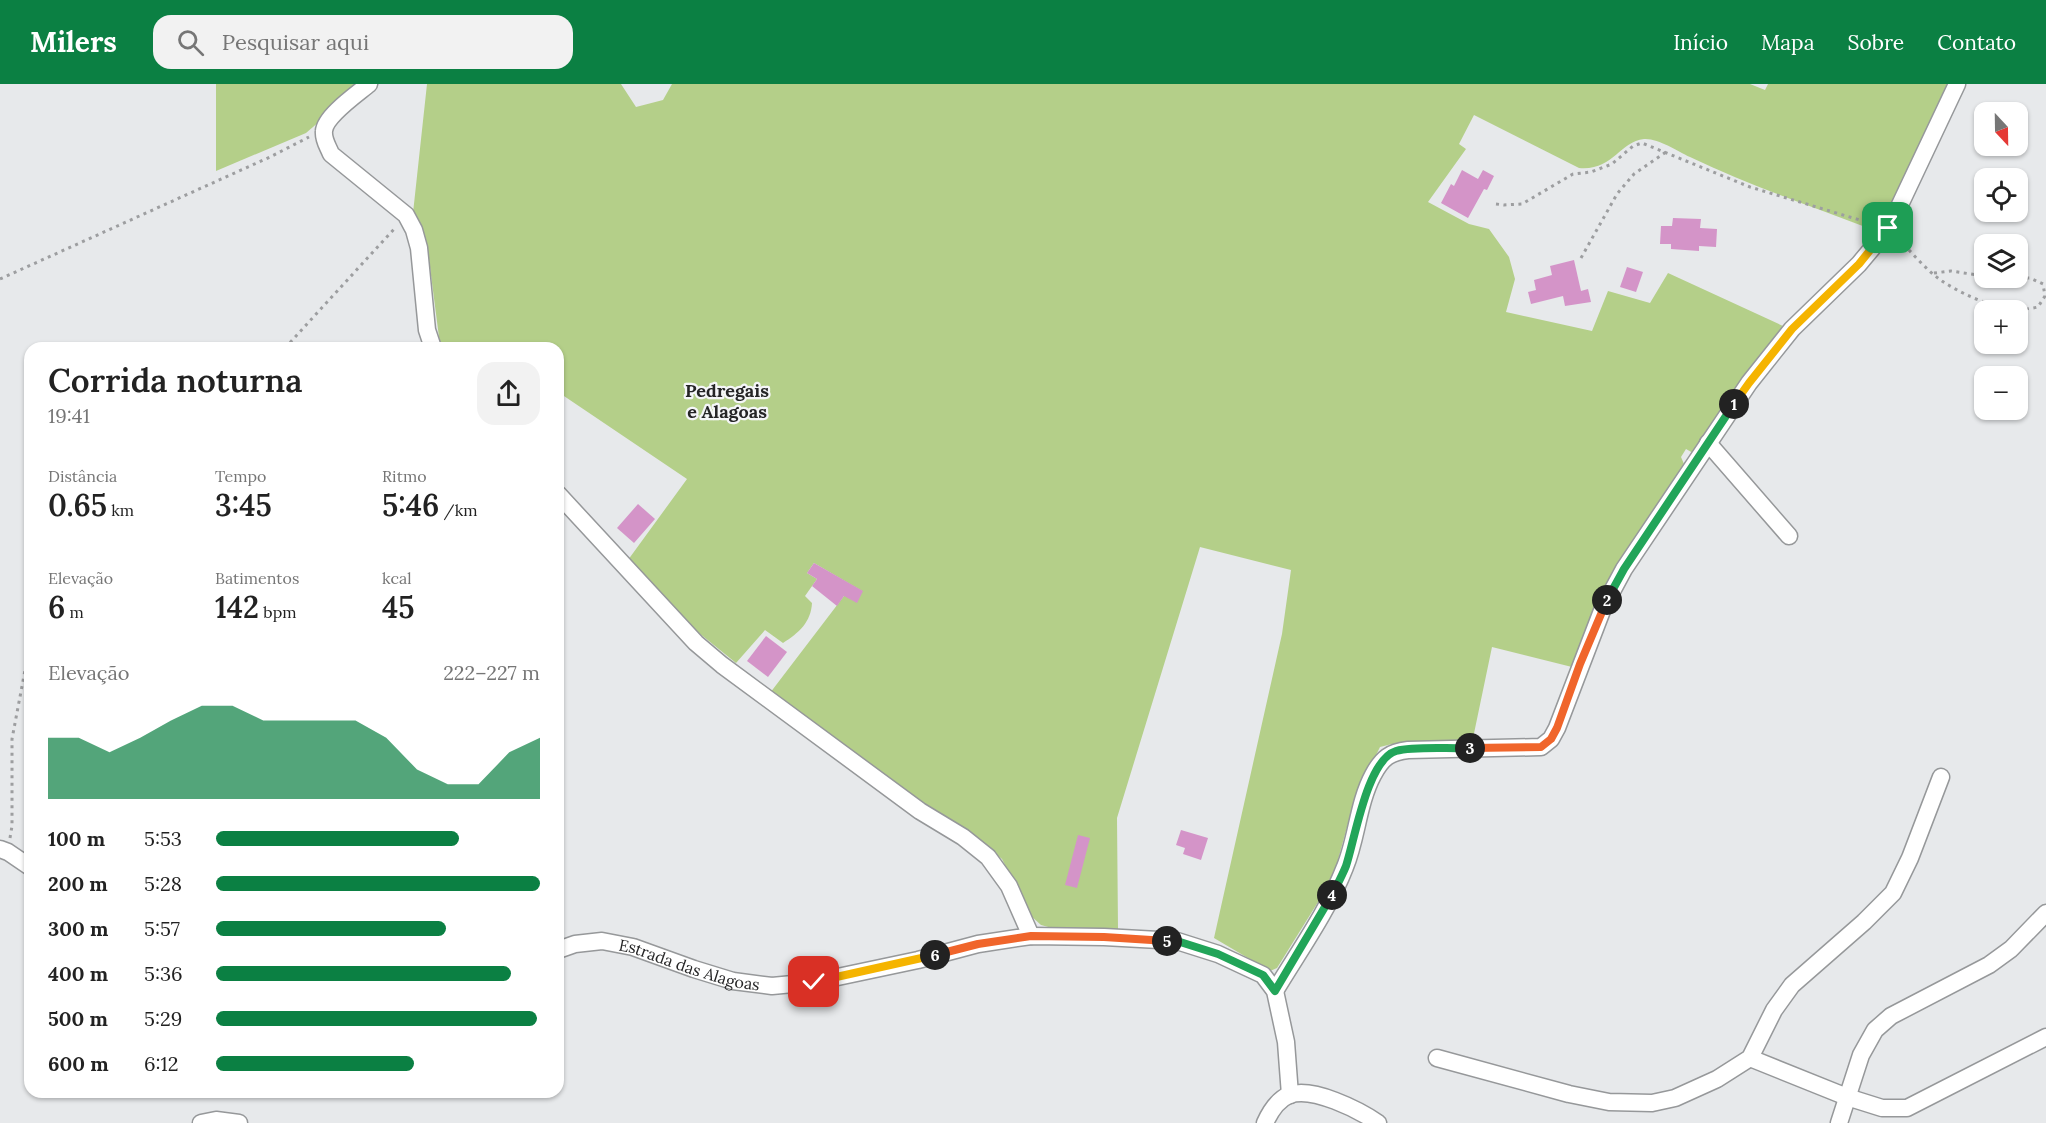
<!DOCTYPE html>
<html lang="pt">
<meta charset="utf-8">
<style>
:root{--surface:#fff;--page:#f2f2f2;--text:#222;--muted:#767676;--accent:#0b8043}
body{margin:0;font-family:Lora,serif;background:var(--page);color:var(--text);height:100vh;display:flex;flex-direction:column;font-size:22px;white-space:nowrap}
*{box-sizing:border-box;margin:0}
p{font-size:20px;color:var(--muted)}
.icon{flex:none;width:33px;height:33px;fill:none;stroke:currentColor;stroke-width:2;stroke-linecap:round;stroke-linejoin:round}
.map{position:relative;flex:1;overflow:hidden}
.details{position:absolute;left:24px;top:258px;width:540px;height:756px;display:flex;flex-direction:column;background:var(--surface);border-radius:18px;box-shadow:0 2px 4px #0004}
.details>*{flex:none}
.needle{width:39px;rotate:158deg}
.buttons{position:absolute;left:1974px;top:18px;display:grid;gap:12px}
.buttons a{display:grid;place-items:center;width:54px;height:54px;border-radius:12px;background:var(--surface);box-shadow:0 2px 4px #0004;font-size:30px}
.pin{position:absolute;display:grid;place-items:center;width:51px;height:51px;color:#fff;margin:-26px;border-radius:12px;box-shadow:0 3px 9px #0006}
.km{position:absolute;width:30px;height:30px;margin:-15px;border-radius:50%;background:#222;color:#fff;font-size:16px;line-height:30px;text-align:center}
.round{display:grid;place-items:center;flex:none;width:63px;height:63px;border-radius:18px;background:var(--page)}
.summary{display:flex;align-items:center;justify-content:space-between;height:102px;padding:0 24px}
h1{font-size:33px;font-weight:600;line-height:45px}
.figures{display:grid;grid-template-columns:repeat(3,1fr);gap:9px;height:102px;padding:6px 24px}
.figures div{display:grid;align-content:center}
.figures b{font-size:30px;font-weight:600}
.figures small{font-size:16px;font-weight:400}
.figures p{font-size:16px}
.chart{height:168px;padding:12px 24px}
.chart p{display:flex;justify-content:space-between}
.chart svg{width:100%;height:108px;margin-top:6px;fill:var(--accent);opacity:.7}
ul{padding:0 24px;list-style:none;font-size:20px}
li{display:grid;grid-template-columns:96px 72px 1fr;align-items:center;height:45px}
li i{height:15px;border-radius:8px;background:var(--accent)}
header{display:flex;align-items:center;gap:36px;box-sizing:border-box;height:84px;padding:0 30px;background:var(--accent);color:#fff}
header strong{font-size:28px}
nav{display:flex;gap:33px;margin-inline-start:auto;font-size:21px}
.search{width:420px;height:54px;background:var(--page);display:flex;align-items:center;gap:15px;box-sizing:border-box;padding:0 21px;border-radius:18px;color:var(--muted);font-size:22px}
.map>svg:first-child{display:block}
</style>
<header>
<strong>Milers</strong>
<div class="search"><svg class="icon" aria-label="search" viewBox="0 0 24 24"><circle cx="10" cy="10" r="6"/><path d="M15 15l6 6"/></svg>Pesquisar aqui</div>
<nav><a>Início</a><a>Mapa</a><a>Sobre</a><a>Contato</a></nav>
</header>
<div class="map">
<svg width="2046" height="1039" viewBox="0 0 2046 1039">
<rect width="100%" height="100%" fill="#e7e9eb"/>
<g fill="#b4cf89">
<path d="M216,0H363L306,49L216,87Z"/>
<path d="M427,0H621L636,23L663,16L672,0H1750L1765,6L1768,0H1947L1885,138L1879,143L1868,144C1808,121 1748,101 1690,73C1677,67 1658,54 1644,55C1619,58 1613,87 1579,84L1474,31L1459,60L1466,65L1428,118L1469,140L1489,145L1509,173L1515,195L1506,228L1592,247L1608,207L1650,219L1668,189L1783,242L1693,369L1686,365L1681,373L1684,380L1610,497L1572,583L1492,563L1472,659L1392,660L1380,663L1355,714L1333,794L1277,884L1270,887L1214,854L1282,550L1291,486L1200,463L1117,734L1118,845L1052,844L1041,841L1030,831L1002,775L979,757L871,683L770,609L844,512L862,507L814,479L807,489L817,495L805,512L812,519C811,538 799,549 783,559L765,546L736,579L699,549L628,476L687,395L558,308V264H442L439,253L427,160L413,129Z"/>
</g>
<g fill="#d494c8">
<path d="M1462,86L1478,95L1483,86L1494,92L1487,106L1484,105L1468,134L1441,119L1451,100L1454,102Z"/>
<path d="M1673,134L1701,135L1700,144L1717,145L1716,163L1699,162V167L1671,165V160H1660L1661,142H1672Z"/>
<path d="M1574,176L1581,207L1588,205L1591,218L1565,222L1563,212L1531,220L1528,208L1536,206L1534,196L1552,191L1550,182Z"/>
<path d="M1627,183L1643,188L1636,208L1620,203Z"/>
<path d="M638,420L655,435L634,459L617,444Z"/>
<path d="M814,479L863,507L857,519L844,512L837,522L812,502L817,495L807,489Z"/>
<path d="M766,552L787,568L768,593L747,577Z"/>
<path d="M1181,746L1208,754L1201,776L1183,770L1185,764L1176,761Z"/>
<path d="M1078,751L1090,754L1077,804L1065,801Z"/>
</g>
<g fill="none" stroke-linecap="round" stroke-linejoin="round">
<defs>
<g id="minor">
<path d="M369,0C357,10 325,32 324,47C323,56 328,62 331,70L406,131L414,146L419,164L427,246L433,264"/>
<path d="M1708,359L1789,452"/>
<path d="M558,410L696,559L722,581L920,727L963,753L988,773L1009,802L1031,852"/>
<path d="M0,765L8,768L30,783"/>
<path id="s1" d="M558,866L575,860L602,857L633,863L694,885L733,897L772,902L814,898L918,876L978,860L1031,852L1104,853L1177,857L1218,870L1263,891L1275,907L1286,958L1290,1011"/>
<path d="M1275,907C1299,867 1328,827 1345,783C1357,754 1358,719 1373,691C1382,674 1390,668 1408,666L1541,663L1551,655L1557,644L1603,524L1624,485L1749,299L1792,245L1859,180L1889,144L1957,0"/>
<path d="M1437,974L1569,1010L1609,1018L1652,1019L1675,1014L1717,995L1750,974L1774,926L1792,901L1864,838L1893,809L1910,774L1941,693"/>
<path d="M1750,974L1847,1013L1882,1024H1907L2046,953"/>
<path d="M201,1039L216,1036L239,1039"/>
<path d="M1265,1039C1270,1028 1277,1016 1289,1011C1312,1002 1359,1026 1378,1039"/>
<path d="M1839,1039L1861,971L1875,946L1891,932L1989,881L2011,865L2046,829"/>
</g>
</defs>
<use href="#minor" stroke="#96989a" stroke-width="19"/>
<g stroke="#9d9ea0" stroke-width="3" stroke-dasharray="3 4.5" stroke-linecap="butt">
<path d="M1496,120L1504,121L1522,120L1573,90L1591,88L1612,80L1633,62L1642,59L1750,103L1873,140"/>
<path d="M1899,155C1912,169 1926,186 1942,197C1968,214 2007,231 2038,223L2045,212L2043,200L2030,194H1991"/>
<path d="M1581,174L1617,110L1634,90L1666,68"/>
<path d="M1934,189L1951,187L1984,192"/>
<path d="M0,195L270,73L309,53"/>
<path d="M285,264L395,144"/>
<path d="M10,754L12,742V655L26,581L30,578"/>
</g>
<use href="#minor" stroke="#fff" stroke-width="16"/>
</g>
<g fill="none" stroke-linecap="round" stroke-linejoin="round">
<defs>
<path id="split-1" d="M1734,320L1749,299L1792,245L1859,180L1888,144"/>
<path id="split-2" d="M1607,516L1624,485L1734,320"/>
<path id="split-3" d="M1470,664L1541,663L1551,655L1557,644L1580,580L1607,516"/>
<path id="split-4" d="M1332,811C1337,801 1342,792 1346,782C1355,755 1367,676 1396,667C1415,662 1449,665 1470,664"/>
<path id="split-5" d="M1167,857H1177L1218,870L1263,891L1275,907L1332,811"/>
<path id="split-6" d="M935,871L978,860L1031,852L1104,853L1167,857"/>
<path id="split-7" d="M814,898L935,871"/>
</defs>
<use href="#split-1" stroke="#fff" stroke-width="12"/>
<use href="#split-2" stroke="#fff" stroke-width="12"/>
<use href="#split-3" stroke="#fff" stroke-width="12"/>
<use href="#split-4" stroke="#fff" stroke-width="12"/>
<use href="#split-5" stroke="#fff" stroke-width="12"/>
<use href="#split-6" stroke="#fff" stroke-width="12"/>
<use href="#split-7" stroke="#fff" stroke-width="12"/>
<use href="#split-1" stroke="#f5b400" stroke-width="8"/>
<use href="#split-2" stroke="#22a559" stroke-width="8"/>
<use href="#split-3" stroke="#f0652b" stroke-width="8"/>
<use href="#split-4" stroke="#22a559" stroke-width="8"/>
<use href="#split-5" stroke="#22a559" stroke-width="8"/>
<use href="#split-6" stroke="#f0652b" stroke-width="8"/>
<use href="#split-7" stroke="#f5b400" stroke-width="8"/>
</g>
<g text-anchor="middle" stroke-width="4.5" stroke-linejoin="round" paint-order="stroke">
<g font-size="16" fill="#252526" stroke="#f5f6f8">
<text dy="6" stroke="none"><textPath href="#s1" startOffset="136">Estrada das Alagoas</textPath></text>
</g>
<g font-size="18" font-weight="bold" fill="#252526" stroke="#f5f6f8">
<text x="727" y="313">Pedregais<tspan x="727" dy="21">e Alagoas</tspan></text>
</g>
</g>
</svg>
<div class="buttons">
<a><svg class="needle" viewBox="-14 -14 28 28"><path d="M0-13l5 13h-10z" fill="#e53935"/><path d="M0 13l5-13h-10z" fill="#767676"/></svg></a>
<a><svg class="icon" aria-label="locate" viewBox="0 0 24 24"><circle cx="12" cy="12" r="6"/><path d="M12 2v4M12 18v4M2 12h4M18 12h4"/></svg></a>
<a><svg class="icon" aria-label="layers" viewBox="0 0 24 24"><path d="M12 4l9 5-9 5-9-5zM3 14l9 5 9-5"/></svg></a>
<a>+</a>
<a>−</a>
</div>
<div class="pin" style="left:1888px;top:144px;background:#1e9e55"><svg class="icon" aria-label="arrive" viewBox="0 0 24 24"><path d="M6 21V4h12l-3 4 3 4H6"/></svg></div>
<div class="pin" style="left:814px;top:898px;background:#d93025"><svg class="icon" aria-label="check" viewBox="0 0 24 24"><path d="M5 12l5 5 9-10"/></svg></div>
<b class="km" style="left:1734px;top:320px">1</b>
<b class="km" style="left:1607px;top:516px">2</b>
<b class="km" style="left:1470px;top:664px">3</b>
<b class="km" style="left:1332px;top:811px">4</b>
<b class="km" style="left:1167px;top:857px">5</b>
<b class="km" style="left:935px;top:871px">6</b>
<section class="details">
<div class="summary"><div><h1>Corrida noturna</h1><p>19:41</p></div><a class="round"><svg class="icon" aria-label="share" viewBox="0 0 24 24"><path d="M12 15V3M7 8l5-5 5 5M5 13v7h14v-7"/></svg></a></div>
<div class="figures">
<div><p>Distância</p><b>0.65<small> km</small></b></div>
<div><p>Tempo</p><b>3:45</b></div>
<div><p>Ritmo</p><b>5:46<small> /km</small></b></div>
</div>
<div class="figures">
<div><p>Elevação</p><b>6<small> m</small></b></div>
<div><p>Batimentos</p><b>142<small> bpm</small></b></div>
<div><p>kcal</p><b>45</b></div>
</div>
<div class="chart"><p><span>Elevação</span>222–227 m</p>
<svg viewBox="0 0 160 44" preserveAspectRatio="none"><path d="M0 44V19L10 19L20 25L30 19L40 12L50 6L60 6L70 12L80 12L90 12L100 12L110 19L120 32L130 38L140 38L150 25L160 19V44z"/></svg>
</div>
<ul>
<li><b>100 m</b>5:53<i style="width:75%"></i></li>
<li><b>200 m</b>5:28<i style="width:100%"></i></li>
<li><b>300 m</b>5:57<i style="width:71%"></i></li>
<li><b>400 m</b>5:36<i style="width:91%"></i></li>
<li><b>500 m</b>5:29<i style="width:99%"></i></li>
<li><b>600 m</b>6:12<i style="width:61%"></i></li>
</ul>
</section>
</div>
